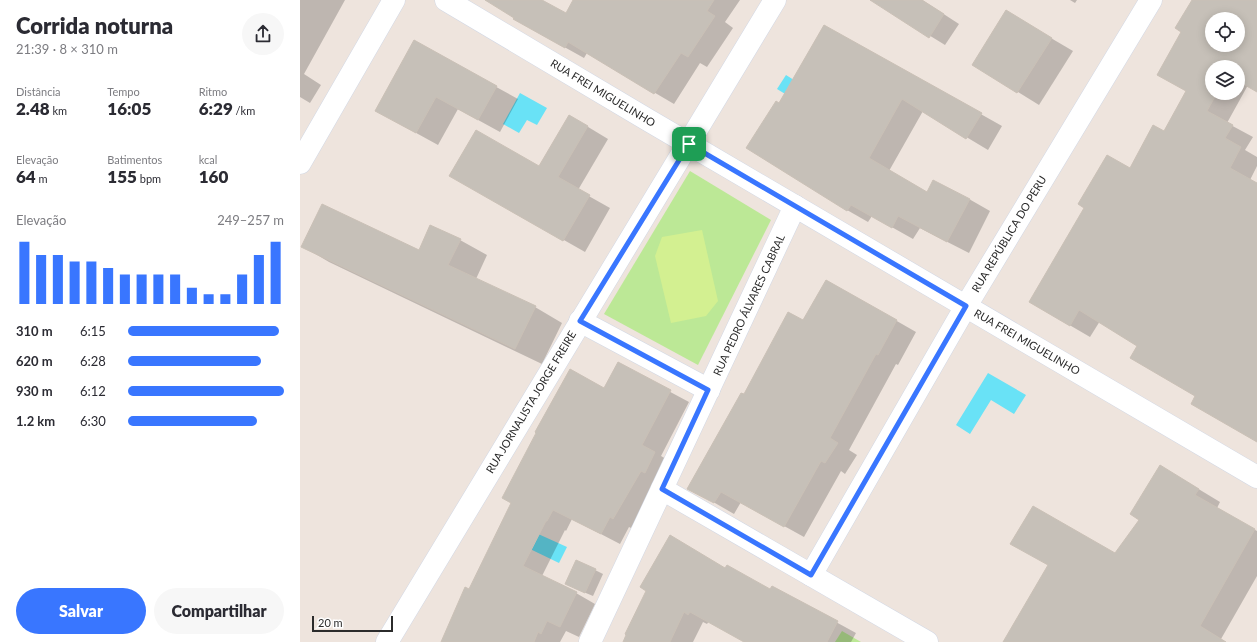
<!DOCTYPE html>
<html lang="pt">
<meta charset="utf-8">
<style>
:root{--surface:#fff;--page:#f7f7f7;--text:#2b2b33;--muted:#7c7c81;--accent:#3976ff}
body{margin:0;font-family:Lato,sans-serif;background:var(--page);color:var(--text);height:100vh;display:flex;flex-direction:column;font-size:15px;white-space:nowrap}
*{box-sizing:border-box;margin:0}
p{font-size:13px;color:var(--muted)}
.icon{flex:none;width:22px;height:22px;fill:none;stroke:currentColor;stroke-width:2;stroke-linecap:round;stroke-linejoin:round}
.map{position:relative;flex:1;overflow:hidden}
.sheet{display:flex;flex-direction:column;background:var(--surface);width:300px}
.sheet>*{flex:none}
.fabs{position:absolute;left:905px;top:12px;display:grid;gap:8px}
.fabs a{display:grid;place-items:center;width:40px;height:40px;border-radius:50%;background:var(--surface);box-shadow:0 2px 10px #0003;font-size:20px}
.scale{position:absolute;left:12px;bottom:10px;width:81px;box-sizing:border-box;padding-left:4px;border:2px solid #2b2b2b;border-top:0;font-size:11px;line-height:14px;white-space:nowrap;color:#2b2b2b;-webkit-text-stroke:3px #fff;paint-order:stroke}
.pin{position:absolute;display:grid;place-items:center;width:34px;height:34px;color:#fff;margin:-17px;border-radius:8px;box-shadow:0 2px 6px #0006}
.round{display:grid;place-items:center;flex:none;width:42px;height:42px;border-radius:21px;background:var(--page)}
.headline{display:flex;align-items:center;justify-content:space-between;height:68px;padding:0 16px}
h1{font-size:22px;font-weight:800;line-height:30px}
.figures{display:grid;grid-template-columns:repeat(3,1fr);gap:6px;height:68px;padding:4px 16px}
.figures div{display:grid;align-content:center}
.figures b{font-size:17px;font-weight:800}
.figures small{font-size:11px;font-weight:400}
.figures p{font-size:11px}
.chart{height:112px;padding:8px 16px}
.chart p{display:flex;justify-content:space-between}
.chart svg{width:100%;height:72px;margin-top:4px;stroke:var(--accent);stroke-width:6}
.primary-button{display:flex;gap:8px;margin-top:auto;padding:8px 16px}
.primary-button a{flex:1;height:46px;border-radius:24px;background:var(--accent);color:#fff;font-size:16px;font-weight:800;line-height:46px;text-align:center}
.primary-button a+a{background:var(--page);color:var(--text)}
ul{padding:0 16px;list-style:none;font-size:13px}
li{display:grid;grid-template-columns:64px 48px 1fr;align-items:center;height:30px}
li i{height:10px;border-radius:5px;background:var(--accent)}
main{display:flex;flex:1;min-height:0}
.map>svg:first-child{display:block}
</style>
<main>
<section class="sheet">
<div class="headline"><div><h1>Corrida noturna</h1><p>21:39 · 8 × 310 m</p></div><a class="round"><svg class="icon" aria-label="share" viewBox="0 0 24 24"><path d="M12 15V3M7 8l5-5 5 5M5 13v7h14v-7"/></svg></a></div>
<div class="figures">
<div><p>Distância</p><b>2.48<small> km</small></b></div>
<div><p>Tempo</p><b>16:05</b></div>
<div><p>Ritmo</p><b>6:29<small> /km</small></b></div>
</div>
<div class="figures">
<div><p>Elevação</p><b>64<small> m</small></b></div>
<div><p>Batimentos</p><b>155<small> bpm</small></b></div>
<div><p>kcal</p><b>160</b></div>
</div>
<div class="chart"><p><span>Elevação</span>249–257 m</p>
<svg viewBox="0 0 160 44" preserveAspectRatio="none"><path d="M5 44V6M15 44V14M25 44V14M35 44V18M45 44V18M55 44V22M65 44V26M75 44V26M85 44V26M95 44V26M105 44V34M115 44V38M125 44V38M135 44V26M145 44V14M155 44V6"/></svg>
</div>
<ul>
<li><b>310 m</b>6:15<i style="width:97%"></i></li>
<li><b>620 m</b>6:28<i style="width:85%"></i></li>
<li><b>930 m</b>6:12<i style="width:100%"></i></li>
<li><b>1.2 km</b>6:30<i style="width:83%"></i></li>
</ul>
<div class="primary-button"><a>Salvar</a><a>Compartilhar</a></div>
</section>
<div class="map">
<svg width="957" height="642" viewBox="0 0 957 642">
<rect width="100%" height="100%" fill="#eee4dd"/>
<g fill="#bce896">
<path d="M390,171L471,220L398,365L304,314Z"/>
<path d="M542,631L561,642H535Z"/>
</g>
<path fill="#d3f091" d="M402,230L418,301L406,316L371,323L355,256L362,237Z"/>
<g fill="#69e2f6">
<path d="M486,75L521,97L513,111L477,89Z"/>
<path d="M220,93L247,108L237,125L227,120L219,133L203,124Z"/>
<path d="M688,373L726,395L714,414L691,400L670,434L656,425Z"/>
<path d="M236,533L267,547L259,563L228,548Z"/>
</g>
<g fill="#0003" fill-rule="evenodd">
<path d="M0,0H45L4,74L21,85L10,103L0,97Z"/>
<path d="M187,0H240L266,15L275,0H440L425,22L433,28L407,67L400,63L374,104L287,53L284,58L214,19L215,18Z"/>
<path d="M572,0H622L659,24L645,45Z"/>
<path d="M770,0H777L775,3Z"/>
<path d="M893,0H949L957,5V91L948,85L927,123L953,137L945,150L957,157V166L950,180L957,184V441L897,395L839,346L800,321L790,337L730,302L830,170L865,132L887,91L882,31ZM912,19H938V45H912ZM912,67H938V93H912Z"/>
<path d="M727,24L773,51L739,105L673,64Z"/>
<path d="M524,26L702,126L688,150L623,111L589,171L627,193L669,199L690,211L669,253L620,228L613,239L572,216L568,222L547,210L479,104Z"/>
<path d="M114,42L218,99L200,132L158,109L138,145L98,123Z"/>
<path d="M270,116L308,139L278,190L310,208L285,252L151,176L239,168Z"/>
<path d="M160,240L187,255L176,279L235,307L262,323L242,364L29,262L2,246L119,251Z"/>
<path d="M527,281L616,332L598,365L596,364L549,450L557,455L545,474L541,471L504,537L441,502L434,514L408,499L444,395L503,321Z"/>
<path d="M318,364L389,402L361,456L373,463L331,528L329,527L320,544L272,519L266,531L265,530L242,576L276,593L295,604L279,637L266,631L260,642H146L170,590L304,390Z"/>
<path d="M882,479L920,502L917,508L957,531V576L921,639L925,642H707L815,555Z"/>
<path d="M277,561L303,574L293,596L274,588Z"/>
<path d="M426,569L471,591L472,587L556,633L551,642H446L409,621L407,624L403,622L393,642H324Z"/>
</g>
<g fill="#c6c0b8" stroke="#cac0b6" fill-rule="evenodd">
<path d="M185,0H242L266,13L273,0H414L407,11L415,16L388,57L381,53L354,94L268,42L265,48L213,19L214,18Z"/>
<path d="M570,0H622L644,14L629,38Z"/>
<path d="M892,0H957V92L938,81V67H912V93H917L907,111L933,125L925,138L941,147L930,168L957,183V442L891,404L895,396L830,358L837,346L779,310L770,326L729,302L784,208L778,204L807,155L830,168L853,125L864,131L886,91L857,75L881,32L875,28ZM912,19H938V45H912Z"/>
<path d="M706,10L752,38L717,93L672,65Z"/>
<path d="M524,25L682,113L666,139L602,99L569,158L627,192L633,180L670,199L647,242L598,216L592,228L551,205L547,211L446,148L476,101L479,103Z"/>
<path d="M114,40L197,86L178,120L136,97L116,133L75,111Z"/>
<path d="M269,115L288,126L258,177L290,195L263,241L149,176L176,130L239,166Z"/>
<path d="M22,204L119,250L130,225L161,239L148,265L236,306L215,349L1,247Z"/>
<path d="M526,280L597,320L578,355L576,354L530,438L538,443L525,463L521,461L484,527L421,492L414,503L387,489L441,393L444,394L488,312L503,320Z"/>
<path d="M318,362L371,390L342,445L355,452L345,473L341,471L313,519L310,517L301,534L253,510L247,521H246L223,566L277,592L260,627L247,621L241,634L238,632L234,642H141L165,587L169,589L211,503L202,498L236,433L235,432L270,369L304,388Z"/>
<path d="M860,465L899,489L895,495L955,529L900,626L926,642H703L748,565L710,544L733,506L815,553L839,520L830,514Z"/>
<path d="M370,535L425,568L427,565L470,589L472,586L538,621L527,642H444L390,612L388,615L384,612L370,642H323L326,635L325,634L346,591L340,587Z"/>
<path d="M276,560L296,569L285,593L265,584Z"/>
</g>
<g fill="none" stroke-linecap="round" stroke-linejoin="round">
<defs>
<g id="street">
<path d="M146,0L348,120L957,477"/>
<path d="M0,163L94,0"/>
<path d="M280,321L409,390"/>
<path d="M362,489L627,642"/>
<path d="M511,575L666,306L851,0"/>
<path d="M87,642L475,0"/>
<path d="M290,642L495,206"/>
</g>
</defs>
<use href="#street" stroke="#d2d8e5" stroke-width="23"/>
<use href="#street" stroke="#fff" stroke-width="22"/>
</g>
<g fill="none" stroke-linecap="round" stroke-linejoin="round">
<defs>
<path id="route" d="M389,144L666,306L511,575L362,489L408,390L280,321Z"/>
</defs>
<use href="#route" stroke="#fff" stroke-width="8"/>
<use href="#route" stroke="#3976ff" stroke-width="5"/>
</g>
<g text-anchor="middle" stroke-width="3.5" stroke-linejoin="round" paint-order="stroke">
<g font-size="11" fill="#2b2b2b" stroke="#fff">
<text transform="translate(303 93) rotate(31)" y="4">RUA FREI MIGUELINHO</text>
<text transform="translate(709 234) rotate(-59)" y="4">RUA REPÚBLICA DO PERU</text>
<text transform="translate(449 305) rotate(-65)" y="4">RUA PEDRO ÁLVARES CABRAL</text>
<text transform="translate(727 342) rotate(30)" y="4">RUA FREI MIGUELINHO</text>
<text transform="translate(231 402) rotate(-59)" y="4">RUA JORNALISTA JORGE FREIRE</text>
</g>
</g>
</svg>
<div class="fabs">
<a><svg class="icon" aria-label="locate" viewBox="0 0 24 24"><circle cx="12" cy="12" r="6"/><path d="M12 2v4M12 18v4M2 12h4M18 12h4"/></svg></a>
<a><svg class="icon" aria-label="layers" viewBox="0 0 24 24"><path d="M12 4l9 5-9 5-9-5zM3 14l9 5 9-5"/></svg></a>
</div>
<div class="scale">20 m</div>
<div class="pin" style="left:389px;top:144px;background:#1e9e55"><svg class="icon" aria-label="arrive" viewBox="0 0 24 24"><path d="M6 21V4h12l-3 4 3 4H6"/></svg></div>
</div>
</main>
